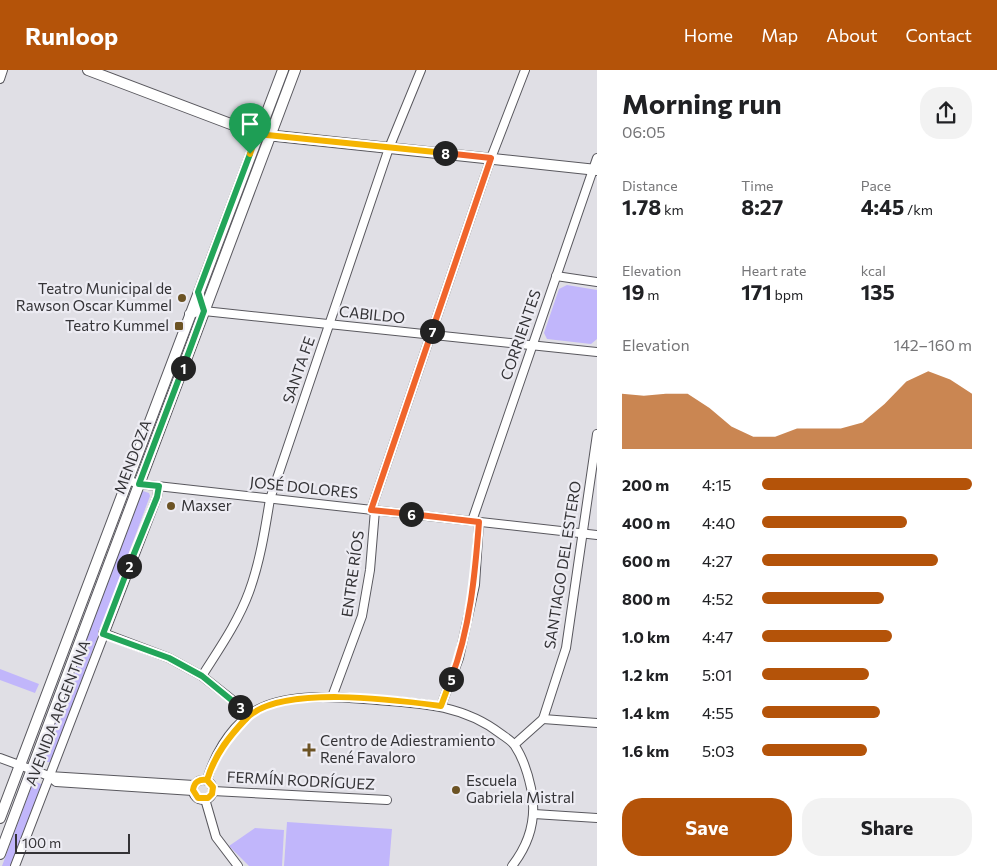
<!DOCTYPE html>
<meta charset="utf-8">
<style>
:root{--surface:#fff;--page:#f2f2f2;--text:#202124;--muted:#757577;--accent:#b45309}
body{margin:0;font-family:Commissioner,sans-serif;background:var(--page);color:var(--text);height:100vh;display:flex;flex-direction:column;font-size:19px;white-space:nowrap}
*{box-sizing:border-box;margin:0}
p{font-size:16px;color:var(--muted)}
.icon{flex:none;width:28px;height:28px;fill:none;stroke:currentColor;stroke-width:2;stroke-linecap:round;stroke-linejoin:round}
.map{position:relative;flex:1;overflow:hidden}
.drawer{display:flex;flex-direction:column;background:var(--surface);width:400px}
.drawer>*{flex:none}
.scale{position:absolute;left:15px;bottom:12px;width:115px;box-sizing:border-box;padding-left:5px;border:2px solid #343336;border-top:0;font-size:14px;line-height:18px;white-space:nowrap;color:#343336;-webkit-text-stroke:4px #edecf3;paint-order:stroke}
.pin{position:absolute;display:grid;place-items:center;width:42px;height:42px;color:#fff;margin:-51px -21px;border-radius:50% 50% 50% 0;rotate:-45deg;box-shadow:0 0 5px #0007}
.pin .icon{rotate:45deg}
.km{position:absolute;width:25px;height:25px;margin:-12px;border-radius:50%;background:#222;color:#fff;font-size:14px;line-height:25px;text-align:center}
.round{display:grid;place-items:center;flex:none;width:52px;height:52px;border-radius:20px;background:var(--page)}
.headline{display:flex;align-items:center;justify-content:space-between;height:85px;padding:0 25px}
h1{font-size:28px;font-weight:700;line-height:38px}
.figures{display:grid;grid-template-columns:repeat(3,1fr);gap:8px;height:85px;padding:5px 25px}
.figures div{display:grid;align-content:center}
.figures b{font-size:21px;font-weight:700}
.figures small{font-size:14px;font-weight:400}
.figures p{font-size:14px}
.chart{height:140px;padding:10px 25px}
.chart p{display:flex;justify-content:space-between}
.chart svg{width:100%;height:90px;margin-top:5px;fill:var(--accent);opacity:.7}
.action{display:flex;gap:10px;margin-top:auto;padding:10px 25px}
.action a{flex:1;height:58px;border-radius:20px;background:var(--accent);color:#fff;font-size:20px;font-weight:700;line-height:58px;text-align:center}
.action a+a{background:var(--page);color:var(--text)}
ul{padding:0 25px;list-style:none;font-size:16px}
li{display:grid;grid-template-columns:80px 60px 1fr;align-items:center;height:38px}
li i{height:12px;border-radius:6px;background:var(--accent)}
header{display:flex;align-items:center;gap:30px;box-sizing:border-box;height:70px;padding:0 25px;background:var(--accent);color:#fff}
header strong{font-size:24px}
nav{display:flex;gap:28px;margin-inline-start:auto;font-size:18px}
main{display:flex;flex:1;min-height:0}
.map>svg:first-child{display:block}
</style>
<header>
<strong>Runloop</strong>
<nav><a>Home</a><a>Map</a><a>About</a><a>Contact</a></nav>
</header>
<main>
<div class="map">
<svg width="597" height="796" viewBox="0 0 597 796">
<rect width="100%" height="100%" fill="#e0dfe5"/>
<g fill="#c1b6fb">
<path d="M567,215L597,220V269L591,274L547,269L544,263L559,219Z"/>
<path d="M143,421L149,423L150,426L51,692H43L42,689L140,423Z"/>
<path d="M0,599L39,614L35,623L0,610Z"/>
<path d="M35,712L41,714L43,718L13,796H2L32,715Z"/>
<path d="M287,752L392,759L389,796H284Z"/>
<path d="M255,758L284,760L282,796H249L229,776Z"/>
</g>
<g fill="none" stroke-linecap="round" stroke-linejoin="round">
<defs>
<g id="minor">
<path d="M0,9L3,0"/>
<path d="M556,206L597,212"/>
<path d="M189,244L204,241L597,282"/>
<path d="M127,410L139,414L597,465"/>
<path d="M371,440L491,88L525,0"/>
<path d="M472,451L597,88"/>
<path d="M103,563L169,588L202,606L250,644"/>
<path d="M202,606C219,579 238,552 249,522C260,492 265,460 270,429L389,78L421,0"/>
<path d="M332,627L362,546L370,500L375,440"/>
<path d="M441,636L459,588L475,515L479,452"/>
<path d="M543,649L597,653"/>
<path d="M515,674L543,649L566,578L597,364"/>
<path d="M0,688L49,706L56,712L193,721"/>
<path d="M49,706L194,715"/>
<path d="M207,710C214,686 228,661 249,645C278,623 330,626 364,629C412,633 460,632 501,664C505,667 512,671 515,676C523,688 528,704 531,718C537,746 530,773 512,796"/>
<circle cx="203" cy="720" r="10"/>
<path d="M213,721L387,730"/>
<path d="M205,729L216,767L238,796"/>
<path d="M534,744L597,748"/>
<path d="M15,796L157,427L159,416"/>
</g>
<g id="major">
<path d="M88,0L257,64L597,100"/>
<path d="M0,748L283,0"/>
<path d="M0,784L295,0"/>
</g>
</defs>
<use href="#minor" stroke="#59585e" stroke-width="10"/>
<use href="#major" stroke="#59585e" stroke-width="12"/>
<use href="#minor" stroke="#fff" stroke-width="8"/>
<use href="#major" stroke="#fff" stroke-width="10"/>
</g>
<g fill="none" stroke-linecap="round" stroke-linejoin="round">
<defs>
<path id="split-1" d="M183,298L204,241L198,222L250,84"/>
<path id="split-2" d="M129,496L157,427L159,416L139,414L183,298"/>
<path id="split-3" d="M129,496L103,564L169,588L202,606L240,637"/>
<path id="split-4" d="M240,637L250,644C230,665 215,683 207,710C199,709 194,712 193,720L198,728H208L212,724L213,717L207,710C215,685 228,668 246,649"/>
<path id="split-5" d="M246,649C278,614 397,630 441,636L451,609"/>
<path id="split-6" d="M411,444L479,452C475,505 470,559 451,609"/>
<path id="split-7" d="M411,444L371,440L432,261"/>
<path id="split-8" d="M432,261L491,88L445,83"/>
<path id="split-9" d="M250,84L257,64L445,83"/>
</defs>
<use href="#split-1" stroke="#fff" stroke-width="10"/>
<use href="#split-2" stroke="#fff" stroke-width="10"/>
<use href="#split-3" stroke="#fff" stroke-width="10"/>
<use href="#split-4" stroke="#fff" stroke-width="10"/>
<use href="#split-5" stroke="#fff" stroke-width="10"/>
<use href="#split-6" stroke="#fff" stroke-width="10"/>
<use href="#split-7" stroke="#fff" stroke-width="10"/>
<use href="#split-8" stroke="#fff" stroke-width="10"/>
<use href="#split-9" stroke="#fff" stroke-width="10"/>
<use href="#split-1" stroke="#22a559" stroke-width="6"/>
<use href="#split-2" stroke="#22a559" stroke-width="6"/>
<use href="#split-3" stroke="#22a559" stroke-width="6"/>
<use href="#split-4" stroke="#f5b400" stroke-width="6"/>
<use href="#split-5" stroke="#f5b400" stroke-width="6"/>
<use href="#split-6" stroke="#f0652b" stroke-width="6"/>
<use href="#split-7" stroke="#f0652b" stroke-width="6"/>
<use href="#split-8" stroke="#f0652b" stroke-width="6"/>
<use href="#split-9" stroke="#f5b400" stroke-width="6"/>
</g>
<g fill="#6c5324" stroke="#edecf3" stroke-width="2">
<circle cx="182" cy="228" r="5"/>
<rect x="174" y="251" width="10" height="10" rx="2.5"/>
<circle cx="171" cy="436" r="5"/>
<path d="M306.5 672.5h5v5h5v5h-5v5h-5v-5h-5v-5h5z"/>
<circle cx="456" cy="720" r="5"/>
</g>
<g text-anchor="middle" stroke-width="4.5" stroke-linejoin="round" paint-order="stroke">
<g font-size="15" fill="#343336" stroke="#edecf3" text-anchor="start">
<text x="172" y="224" text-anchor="end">Teatro Municipal de<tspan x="172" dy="17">Rawson Oscar Kummel</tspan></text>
<text x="169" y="261" text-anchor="end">Teatro Kummel</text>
<text x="181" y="441">Maxser</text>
<text x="320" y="676">Centro de Adiestramiento<tspan x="320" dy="17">René Favaloro</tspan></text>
<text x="466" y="716">Escuela<tspan x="466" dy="17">Gabriela Mistral</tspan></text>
</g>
<g font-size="15" fill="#343336" stroke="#edecf3">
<text transform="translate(372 245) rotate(6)" y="5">CABILDO</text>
<text transform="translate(521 265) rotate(-71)" y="5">CORRIENTES</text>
<text transform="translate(299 300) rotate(-71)" y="5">SANTA FE</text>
<text transform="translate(133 387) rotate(-69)" y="5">MENDOZA</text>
<text transform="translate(304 418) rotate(6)" y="5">JOSÉ DOLORES</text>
<text transform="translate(563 495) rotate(-81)" y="5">SANTIAGO DEL ESTERO</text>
<text transform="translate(353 504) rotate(-82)" y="5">ENTRE RÍOS</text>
<text transform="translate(58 643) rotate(-69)" y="5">AVENIDA ARGENTINA</text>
<text transform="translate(301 711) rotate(3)" y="5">FERMÍN RODRÍGUEZ</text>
</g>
</g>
</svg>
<div class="scale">100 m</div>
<div class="pin" style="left:250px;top:84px;background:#1e9e55"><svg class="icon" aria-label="arrive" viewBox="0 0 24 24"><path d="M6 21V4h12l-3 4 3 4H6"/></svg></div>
<b class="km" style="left:183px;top:298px">1</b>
<b class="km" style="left:129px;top:496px">2</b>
<b class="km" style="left:240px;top:637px">3</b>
<b class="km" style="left:451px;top:609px">5</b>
<b class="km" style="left:411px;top:444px">6</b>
<b class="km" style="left:432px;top:261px">7</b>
<b class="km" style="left:445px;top:83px">8</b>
</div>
<section class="drawer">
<div class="headline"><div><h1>Morning run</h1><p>06:05</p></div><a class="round"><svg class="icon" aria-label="share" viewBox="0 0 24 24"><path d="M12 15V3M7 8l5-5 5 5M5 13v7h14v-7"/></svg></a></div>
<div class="figures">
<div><p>Distance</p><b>1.78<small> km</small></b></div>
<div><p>Time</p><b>8:27</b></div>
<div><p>Pace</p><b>4:45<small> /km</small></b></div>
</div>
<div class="figures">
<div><p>Elevation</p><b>19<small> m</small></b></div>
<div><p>Heart rate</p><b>171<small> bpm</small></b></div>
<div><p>kcal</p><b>135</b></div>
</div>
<div class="chart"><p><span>Elevation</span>142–160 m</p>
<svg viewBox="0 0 160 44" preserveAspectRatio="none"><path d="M0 44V17L10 18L20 17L30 17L40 24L50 33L60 38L70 38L80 34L90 34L100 34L110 31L120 22L130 11L140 6L150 10L160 17V44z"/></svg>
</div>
<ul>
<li><b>200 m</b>4:15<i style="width:100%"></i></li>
<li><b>400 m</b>4:40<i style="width:69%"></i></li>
<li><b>600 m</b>4:27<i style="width:84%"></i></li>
<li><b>800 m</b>4:52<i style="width:58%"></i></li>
<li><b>1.0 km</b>4:47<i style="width:62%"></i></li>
<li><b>1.2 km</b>5:01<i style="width:51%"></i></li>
<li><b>1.4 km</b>4:55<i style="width:56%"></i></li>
<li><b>1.6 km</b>5:03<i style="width:50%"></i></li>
</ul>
<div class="action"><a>Save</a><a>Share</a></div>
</section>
</main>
